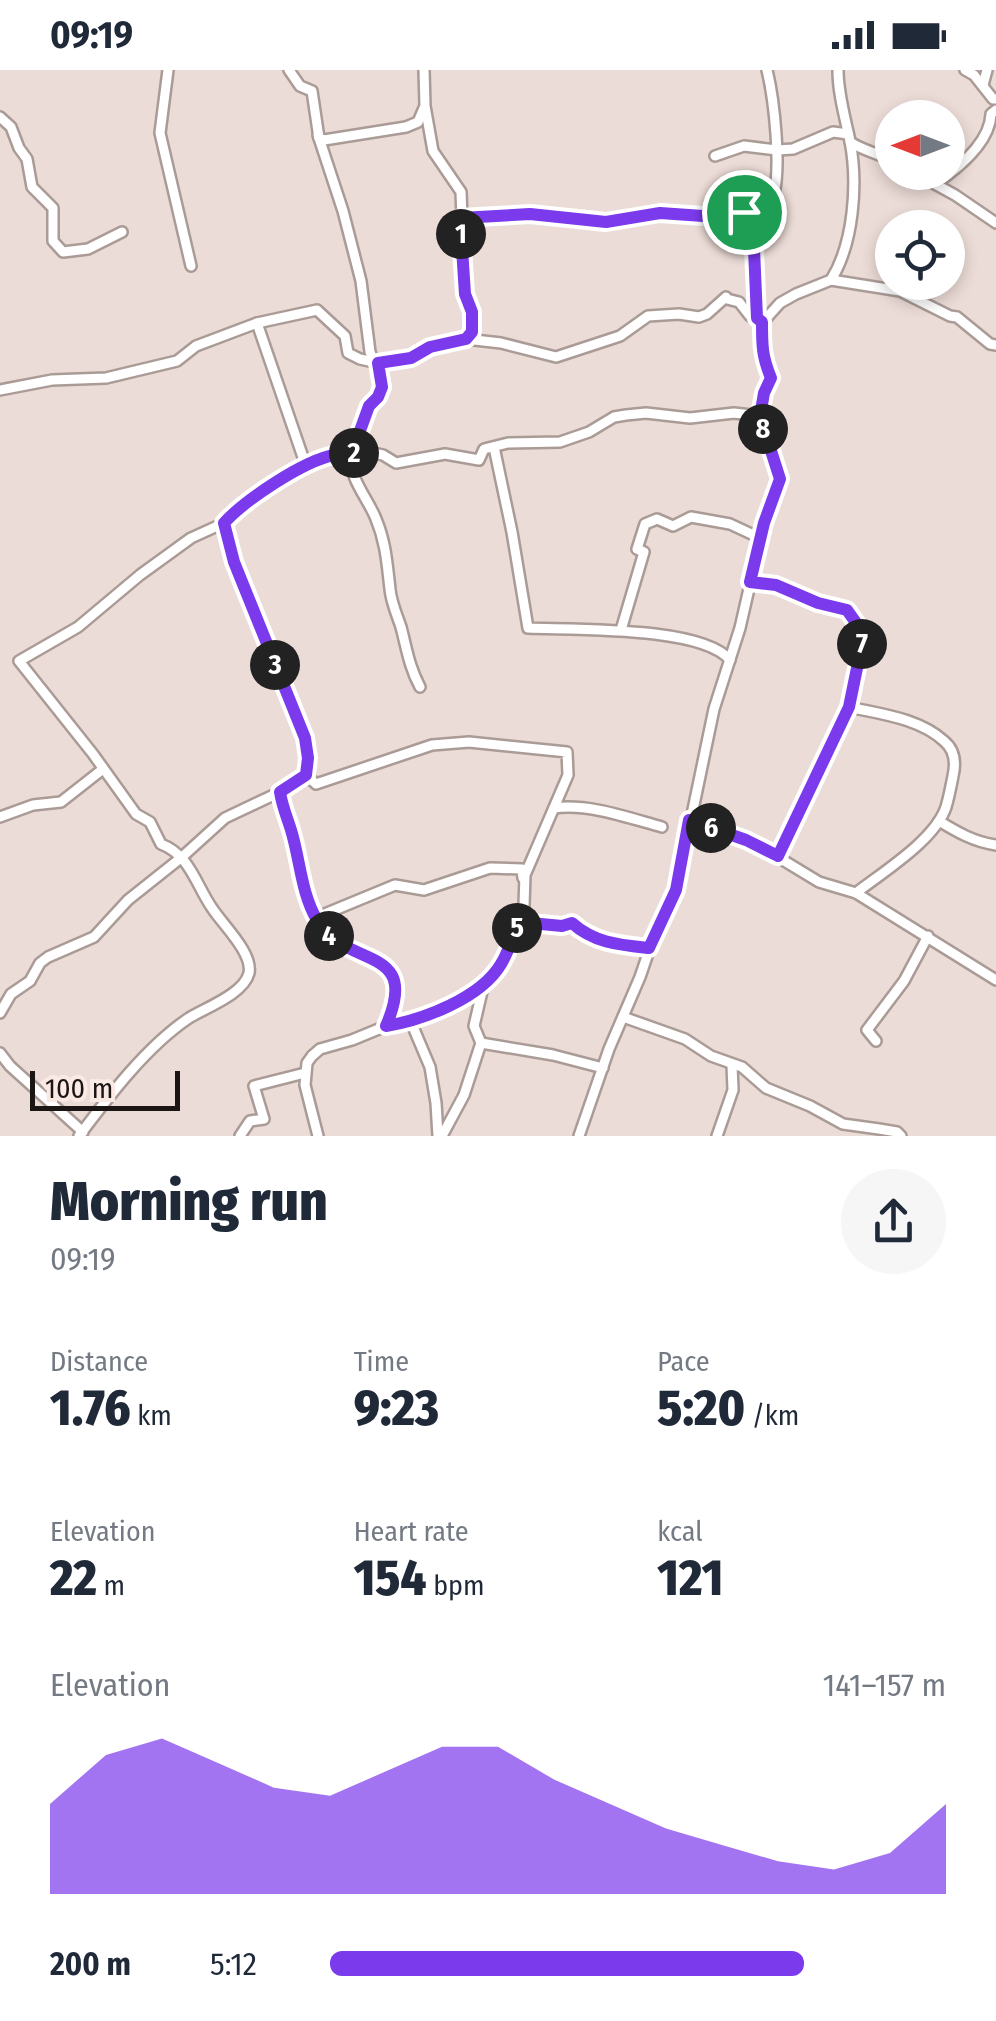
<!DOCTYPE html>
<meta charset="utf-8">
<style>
:root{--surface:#fff;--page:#f6f6f7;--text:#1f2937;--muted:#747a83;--accent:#7c3aed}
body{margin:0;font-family:"Fira Sans Condensed",sans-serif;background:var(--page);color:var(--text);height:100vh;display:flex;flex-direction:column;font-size:38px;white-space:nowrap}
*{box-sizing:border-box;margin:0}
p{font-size:32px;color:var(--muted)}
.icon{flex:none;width:55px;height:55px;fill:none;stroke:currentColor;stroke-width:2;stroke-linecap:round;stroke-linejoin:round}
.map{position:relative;height:1066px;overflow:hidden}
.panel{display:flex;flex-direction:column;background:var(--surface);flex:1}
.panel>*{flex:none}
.needle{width:65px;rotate:270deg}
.controls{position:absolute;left:875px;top:30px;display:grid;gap:20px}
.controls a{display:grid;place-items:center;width:90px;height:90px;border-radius:50%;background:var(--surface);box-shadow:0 5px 15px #0003;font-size:50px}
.scale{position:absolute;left:30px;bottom:25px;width:150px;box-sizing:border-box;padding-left:10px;border:5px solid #1b1514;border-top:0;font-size:28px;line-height:35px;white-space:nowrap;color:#1b1514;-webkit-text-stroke:8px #fae9e4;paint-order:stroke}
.pin{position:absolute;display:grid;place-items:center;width:85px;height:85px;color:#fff;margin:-42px;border:5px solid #fff;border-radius:50%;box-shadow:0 2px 10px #0007}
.km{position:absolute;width:50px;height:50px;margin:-25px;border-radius:50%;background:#222;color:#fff;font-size:28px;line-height:50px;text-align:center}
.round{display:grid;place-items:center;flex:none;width:105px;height:105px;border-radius:52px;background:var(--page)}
.summary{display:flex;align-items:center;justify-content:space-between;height:170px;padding:0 50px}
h1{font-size:55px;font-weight:800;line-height:75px}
.stats{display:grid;grid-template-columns:repeat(3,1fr);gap:15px;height:170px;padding:10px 50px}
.stats div{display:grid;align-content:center}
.stats b{font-size:50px;font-weight:800}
.stats small{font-size:28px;font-weight:400}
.stats p{font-size:28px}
.chart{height:280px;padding:20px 50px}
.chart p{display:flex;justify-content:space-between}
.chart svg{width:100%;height:180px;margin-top:10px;fill:var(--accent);opacity:.7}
ul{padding:0 50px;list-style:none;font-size:32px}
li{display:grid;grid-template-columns:160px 120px 1fr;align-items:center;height:75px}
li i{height:25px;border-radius:12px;background:var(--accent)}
.status{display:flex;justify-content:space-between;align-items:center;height:70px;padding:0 50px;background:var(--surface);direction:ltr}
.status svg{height:28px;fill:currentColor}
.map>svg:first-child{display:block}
</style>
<div class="status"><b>09:19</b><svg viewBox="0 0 49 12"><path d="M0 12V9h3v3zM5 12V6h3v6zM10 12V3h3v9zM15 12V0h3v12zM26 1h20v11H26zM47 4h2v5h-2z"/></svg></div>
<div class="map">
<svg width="996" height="1066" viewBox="0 0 996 1066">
<rect width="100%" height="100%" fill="#ecdcd7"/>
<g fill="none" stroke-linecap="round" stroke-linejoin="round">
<defs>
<g id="minor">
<path d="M168,0L160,63L191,196"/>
<path d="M289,0L300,16L312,21L319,68L343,141L361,211L370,282L374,292"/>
<path d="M424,0L425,36L433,81L461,122L465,224L471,235L472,262L477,269"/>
<path d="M965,0L974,5L993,29H996"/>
<path d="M983,15L987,0"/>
<path d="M0,47L11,57L19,78L27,89L32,117L53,138V171L63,182L88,179L122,162"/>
<path d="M318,65L319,68L324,70L406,57L418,52L424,38"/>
<path d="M850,72C864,81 878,83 892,91"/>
<path d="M715,86L744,76L777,80L793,79L833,62L848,64"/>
<path d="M913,102L955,125L996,153"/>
<path d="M935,114C957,99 990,73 991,44L996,40"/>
<path d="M460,148L530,145L606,151L660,143L703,146L730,141L759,143"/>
<path d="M831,210C854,173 858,113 850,71C845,47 838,24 838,0"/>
<path d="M757,248L753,150C759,142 770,138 773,127C782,99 774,29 767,0"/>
<path d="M257,253L306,396"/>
<path d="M0,320L52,310L106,308L177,291L196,276L257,253L317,240L345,266L348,283L360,289L378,293L398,291L411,288L430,277L466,269L501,273L556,287L620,266L648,246L679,244L699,247L707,244L726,227L727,229L739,232L750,246L762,253"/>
<path d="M494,377L512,462L528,558C573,560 702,556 730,590"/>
<path d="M358,382L357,369L369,336L378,327L382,317L378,293"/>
<path d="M351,384C348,408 368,428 376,449C386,473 387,494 390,519C391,532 397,545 401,557C407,580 409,596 420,617"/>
<path d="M224,453L233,492L305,668L308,688L306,705L280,722C282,736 287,747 291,760C300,789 301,823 317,850C345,901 422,872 386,956"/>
<path d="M750,511L776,515L817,533L847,540L864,564L849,637C880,644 919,648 944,671C955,680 956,693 953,706C951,716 949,727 946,737C935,770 883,802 856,823"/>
<path d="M621,560L644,482L637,479L645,454L657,449L673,456L691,447L730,454L760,468"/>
<path d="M306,705L316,714L432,675L469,672L567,682L568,705L525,805L524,835L520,852L500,897L484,913L474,956L481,973L464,1025L442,1066"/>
<path d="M554,738C588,733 629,748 662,757"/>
<path d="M0,747L33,735L61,732L103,699"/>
<path d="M689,750L763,778L819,812L856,823L996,910"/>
<path d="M939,751C957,762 974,772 996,775"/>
<path d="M778,786L849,637"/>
<path d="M315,848L395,815L424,820L490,798L522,799L523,808"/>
<path d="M520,852L561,856L572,853C594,873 620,875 649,878"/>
<path d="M0,943L11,924L30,911L40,893L48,887L94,867L128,830L182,787L225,748L280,722"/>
<path d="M623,947L685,969L711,986L742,997L766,1018L810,1036L843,1054L879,1059L897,1062L901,1066"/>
<path d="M411,952L430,997L436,1033L438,1066"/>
<path d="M876,971L867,960L904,911L928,866"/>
<path d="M481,973L553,985L603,998"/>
<path d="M0,983L10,996L83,1062"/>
<path d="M79,1066C109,1026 147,976 189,948C205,938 244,924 249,903C253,883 223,855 212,838C196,815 190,785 161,774L150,752L136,744L93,684L19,591L78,557L140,505L191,468L224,453L240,436L306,396L332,386L364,381L383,385L396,393L445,384L479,390L484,379L508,373L560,372L589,362L614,347L626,345L646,343L690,348L734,343L760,346"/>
<path d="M240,1066L250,1051L264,1049L254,1016L305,1003"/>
<path d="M318,1066L305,1015L307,993L312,986L320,979L352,970L386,956L425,947L457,932L484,913"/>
<path d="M579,1066L609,979L640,907L654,866L676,821L714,639L740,558L764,453L778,419L780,409L760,346L763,323L771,308L762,282V253L780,233L796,224L831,210L900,221L950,246L957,247L990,274L996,275"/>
<path d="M717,1066L733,1020L732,995"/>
</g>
</defs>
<use href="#minor" stroke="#aa9b96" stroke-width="14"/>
<use href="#minor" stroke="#fff" stroke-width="9"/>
</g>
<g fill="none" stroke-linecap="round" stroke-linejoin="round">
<defs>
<path id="route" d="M730,141L759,143L755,146L753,156L757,248L762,252C762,276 762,286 771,308L764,323L760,346L780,409L764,453L750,512L776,515L818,533L847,540L864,564L849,637L778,786L746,770L689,750L676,820L649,878C620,875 594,873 572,853L562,856L520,852C513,865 509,881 501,894C481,928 423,950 386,956C422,873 345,900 317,850C301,823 300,789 291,760C287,747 282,736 280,722L306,705L308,688L305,668L234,492L224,453C245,430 303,391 334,385C342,384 350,384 358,382L357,369L369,336L378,327L382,317L378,293L411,288L430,277L466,269L472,262V242L465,224L460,148L530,144L606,152L660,143L703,146Z"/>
</defs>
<use href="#route" stroke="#fff" stroke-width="20"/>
<use href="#route" stroke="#7c3aed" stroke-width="12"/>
</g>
</svg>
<div class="controls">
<a><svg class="needle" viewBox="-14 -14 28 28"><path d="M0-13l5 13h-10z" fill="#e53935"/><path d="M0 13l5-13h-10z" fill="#747a83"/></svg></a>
<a><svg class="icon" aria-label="locate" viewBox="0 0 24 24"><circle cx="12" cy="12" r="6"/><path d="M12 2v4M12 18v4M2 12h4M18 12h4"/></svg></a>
</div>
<div class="scale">100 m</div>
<div class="pin" style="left:744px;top:142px;background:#1e9e55"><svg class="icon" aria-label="arrive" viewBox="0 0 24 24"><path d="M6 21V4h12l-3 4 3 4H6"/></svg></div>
<b class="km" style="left:461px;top:164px">1</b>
<b class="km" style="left:354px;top:383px">2</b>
<b class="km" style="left:275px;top:595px">3</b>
<b class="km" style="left:329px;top:866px">4</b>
<b class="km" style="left:517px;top:858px">5</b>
<b class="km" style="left:711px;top:758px">6</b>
<b class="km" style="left:862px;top:574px">7</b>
<b class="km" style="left:763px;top:359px">8</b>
</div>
<section class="panel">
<div class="summary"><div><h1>Morning run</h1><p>09:19</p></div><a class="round"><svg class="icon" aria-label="share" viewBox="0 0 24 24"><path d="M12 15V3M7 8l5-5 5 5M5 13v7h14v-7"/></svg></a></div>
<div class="stats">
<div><p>Distance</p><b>1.76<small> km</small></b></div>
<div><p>Time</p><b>9:23</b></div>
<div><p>Pace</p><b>5:20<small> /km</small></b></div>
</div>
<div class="stats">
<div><p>Elevation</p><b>22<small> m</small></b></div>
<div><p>Heart rate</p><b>154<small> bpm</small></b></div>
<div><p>kcal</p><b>121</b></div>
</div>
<div class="chart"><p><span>Elevation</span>141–157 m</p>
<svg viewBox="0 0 160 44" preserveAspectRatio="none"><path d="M0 44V22L10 10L20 6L30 12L40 18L50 20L60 14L70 8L80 8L90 16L100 22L110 28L120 32L130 36L140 38L150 34L160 22V44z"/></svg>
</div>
<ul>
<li><b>200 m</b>5:12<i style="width:77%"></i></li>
</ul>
</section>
